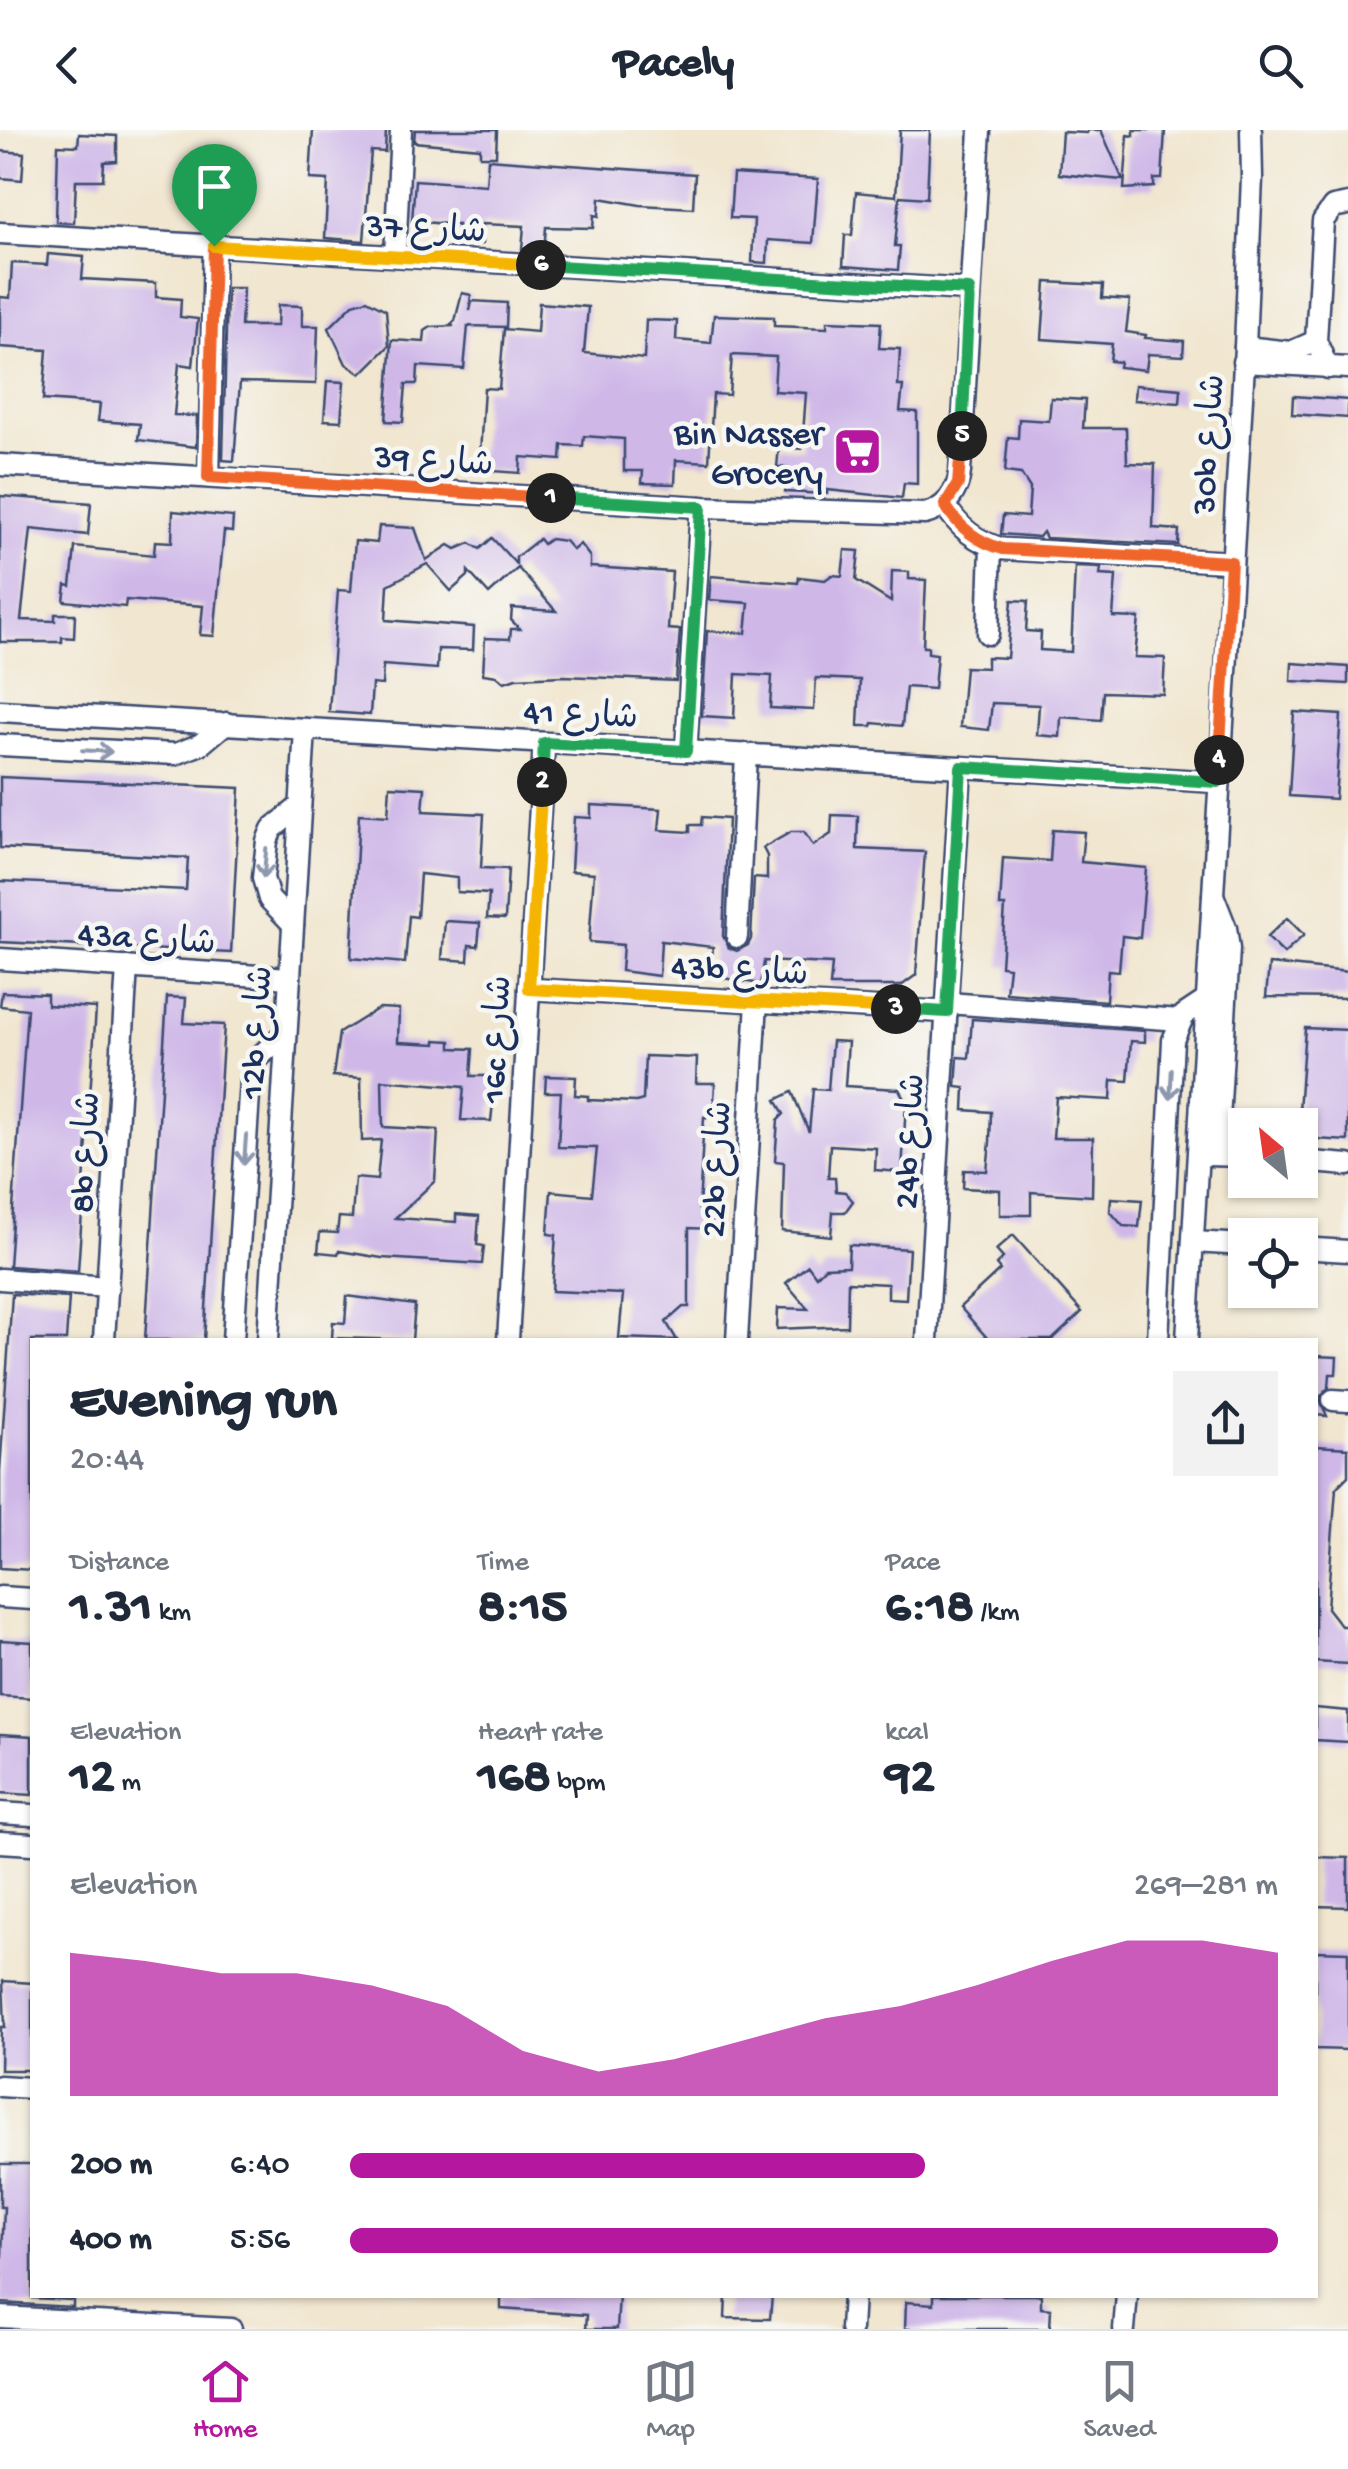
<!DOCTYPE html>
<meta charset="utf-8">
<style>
:root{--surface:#fff;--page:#f2f2f3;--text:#1f2937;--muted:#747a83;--line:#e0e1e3;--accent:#b5179e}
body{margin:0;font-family:"Gochi Hand","Playpen Sans Arabic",sans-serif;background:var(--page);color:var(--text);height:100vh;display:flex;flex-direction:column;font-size:38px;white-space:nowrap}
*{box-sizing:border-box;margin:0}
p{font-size:32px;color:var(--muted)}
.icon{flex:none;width:55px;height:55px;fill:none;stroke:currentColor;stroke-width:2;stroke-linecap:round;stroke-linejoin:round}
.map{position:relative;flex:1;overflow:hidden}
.details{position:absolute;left:30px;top:1208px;width:1288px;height:960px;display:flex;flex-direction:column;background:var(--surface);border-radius:0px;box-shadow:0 2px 8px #0004}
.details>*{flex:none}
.needle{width:65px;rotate:331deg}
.fabs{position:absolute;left:1228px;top:978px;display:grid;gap:20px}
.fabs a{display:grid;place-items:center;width:90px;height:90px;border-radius:0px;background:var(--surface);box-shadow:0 2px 8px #0004;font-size:50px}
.pin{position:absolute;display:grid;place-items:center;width:85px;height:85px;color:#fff;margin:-102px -42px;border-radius:50% 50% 50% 0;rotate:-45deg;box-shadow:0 0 10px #0007}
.pin .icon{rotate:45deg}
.km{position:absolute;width:50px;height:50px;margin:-25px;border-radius:50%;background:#222;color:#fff;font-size:28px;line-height:50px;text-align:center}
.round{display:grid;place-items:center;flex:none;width:105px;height:105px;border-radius:0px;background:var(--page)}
.summary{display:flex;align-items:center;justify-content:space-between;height:170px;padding:0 40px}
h1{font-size:55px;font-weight:800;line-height:75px}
.metrics{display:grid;grid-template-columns:repeat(3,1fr);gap:15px;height:170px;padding:10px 40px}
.metrics div{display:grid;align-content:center}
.metrics b{font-size:50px;font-weight:800}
.metrics small{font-size:28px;font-weight:400}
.metrics p{font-size:28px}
.chart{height:280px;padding:20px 40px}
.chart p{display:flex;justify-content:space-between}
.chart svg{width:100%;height:180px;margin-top:10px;fill:var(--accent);opacity:.7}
ul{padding:0 40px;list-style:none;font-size:32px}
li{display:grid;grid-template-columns:160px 120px 1fr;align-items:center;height:75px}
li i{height:25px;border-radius:12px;background:var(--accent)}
header{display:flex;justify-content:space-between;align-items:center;height:130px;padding:0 40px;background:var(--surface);font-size:45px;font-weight:800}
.menu{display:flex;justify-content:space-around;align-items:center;height:140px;border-top:2px solid var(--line);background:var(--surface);font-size:28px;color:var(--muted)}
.menu a{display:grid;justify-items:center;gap:5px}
.menu .current{color:var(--accent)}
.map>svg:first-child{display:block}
</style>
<header><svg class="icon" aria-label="back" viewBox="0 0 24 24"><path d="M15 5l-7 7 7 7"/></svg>Pacely<svg class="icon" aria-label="search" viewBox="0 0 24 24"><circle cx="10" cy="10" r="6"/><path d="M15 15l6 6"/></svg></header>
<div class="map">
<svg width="1348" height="2199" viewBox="0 0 1348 2199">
<rect width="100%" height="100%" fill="#f6f6f2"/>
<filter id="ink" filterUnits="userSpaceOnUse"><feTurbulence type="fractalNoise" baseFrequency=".01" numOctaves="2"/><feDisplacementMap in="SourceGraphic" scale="20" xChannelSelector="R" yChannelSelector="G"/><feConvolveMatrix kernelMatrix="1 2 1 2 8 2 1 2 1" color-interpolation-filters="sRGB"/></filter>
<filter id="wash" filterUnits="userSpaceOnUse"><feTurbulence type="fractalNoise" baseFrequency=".0048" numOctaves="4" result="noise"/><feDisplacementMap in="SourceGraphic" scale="40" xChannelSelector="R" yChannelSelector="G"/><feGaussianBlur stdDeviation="2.25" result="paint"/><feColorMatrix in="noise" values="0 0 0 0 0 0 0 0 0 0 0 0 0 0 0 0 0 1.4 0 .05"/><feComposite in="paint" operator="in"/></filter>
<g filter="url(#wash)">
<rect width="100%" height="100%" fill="#f1e6cf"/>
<g id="blocks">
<g fill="#cfb8e8">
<path d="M313,0H386L385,22L371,21L364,111L325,108L328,50L310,49Z"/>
<path d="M415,0H497L496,26H480V18L414,12Z"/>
<path d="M900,0H930L927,68L900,66L895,116H900L898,140L843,136L845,105H852L856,62L896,66Z"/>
<path d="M1088,0H1101L1123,50L1059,44L1062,2L1087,3Z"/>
<path d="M1134,0H1165L1162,49H1154V57L1124,59L1128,5L1134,6Z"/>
<path d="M79,4L117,6V31L104,32L103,50H76L74,93L56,92L58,15L78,16Z"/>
<path d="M0,21L24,23L22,50L0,48Z"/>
<path d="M488,29L695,44L693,78L640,75L600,68L599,86L594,85L593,98L546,97L544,120L522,119L524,96L482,94V114H457L458,95L412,91L415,50L486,55Z"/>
<path d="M733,44L818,49L813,113L768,110L767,133L752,132L754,89L730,88Z"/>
<path d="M48,124L84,127L82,149L156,153V167L181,169L180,187L198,189L193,236L179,234L174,285L197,286L196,317L138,310L140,294L98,291L100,274L43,270L47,220L0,217V167L10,168L12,133L47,135Z"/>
<path d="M1046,152L1103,155L1102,168L1130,170L1126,202L1146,205L1145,208L1184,211L1183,226L1148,224L1146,240L1119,237L1120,232L1110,231L1112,214L1042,209Z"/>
<path d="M227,158H243L241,196H277L278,175L302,176V196H318L316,254L240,252L234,331L223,330Z"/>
<path d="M462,163L471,165L470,181L472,171L507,173L506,197L468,196L464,239L418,236L417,254H406L403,292L386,291L392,210L424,212L425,201L431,197L454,196L450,195L455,191Z"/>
<path d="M367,170L386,180L389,216L361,244L346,234L329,198L353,174Z"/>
<path d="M539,173L588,177L584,223L644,229L646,190L677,191L676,210L711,213L714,185L774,187V196L827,198V191L881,193L879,218L900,219L898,256H903L900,281L917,282V354L904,353L902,368L827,360V364L785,362L787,337H777L779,317L802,319L806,263L774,261L776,227L732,225L729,265L713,264L709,332L676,330L675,354L642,353L643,341H624V309L584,306L583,316L562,315L561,330L521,327L520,343L479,340L484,258L499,259L504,199L537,202Z"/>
<path d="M327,251L344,252L341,291L324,290Z"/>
<path d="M1135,255L1181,259L1180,273L1134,270Z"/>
<path d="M1293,266L1348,270V288L1292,284Z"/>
<path d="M1051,268L1085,270L1083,298H1126L1127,333L1155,334L1153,398L1179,400L1178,415L1046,408L1043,402L1039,407L1001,404L1003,385L1028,387L1030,358L1021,344L1005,342L1008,307L1018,308L1019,289L1049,291Z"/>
<path d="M0,366L91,373L88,405L31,399L21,490L55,491V484H75L74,508L62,507V512H0Z"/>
<path d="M173,381L233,387L232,402L224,401L214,506L200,505L203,476L126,470L125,477L64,471L66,455L71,456L75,417L154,425L155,411L172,412Z"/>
<path d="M379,396L415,398L426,430L449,415L456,419L470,413L480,419L492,408L516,434V427L539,409L543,414L550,409L565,411L573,420L580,414L590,427V437L672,442L668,499L680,500L676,551L564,546L516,548L504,552L497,546L483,544L485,508L510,509L511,499H520L511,490L512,478L556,481L518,438L489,464L468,441V446L451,461L427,434L388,455L386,490L474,497L473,520L438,519L437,539L383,535L382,555L372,554L370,585L329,582L338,460L351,461L355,411L377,413Z"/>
<path d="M845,420L859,421L856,450L891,472L892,441L909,442V449L926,450L923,517H928V523L937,524L934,559L906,557L902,596L873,593L872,596H858L860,550L816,548L814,580L770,578L772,546L736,544L734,588L702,586L707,501L746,503L749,473L709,470L711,446L798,453L799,447L825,450L832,445L842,446Z"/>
<path d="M1075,437L1101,438L1100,445L1116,446L1113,487L1139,488L1135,527L1165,528L1163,564L1103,562L1101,590L1061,587L1060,607L1037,605L1039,575L992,573L989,600L960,597L965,537L987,538V527L1007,528L1012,470L1028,471L1026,501L1041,502L1040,520L1071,522Z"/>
<path d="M1292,533L1348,537V554L1291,551Z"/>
<path d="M1294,582L1341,585L1335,669L1289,666Z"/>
<path d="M0,647L240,658L231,823L0,812V751L186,760L188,728L0,718Z"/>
<path d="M390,656L425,658L423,681L484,684L481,738L508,739L505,789L487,788L489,764L457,762V748L420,744L417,787L409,786L405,833L351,828L359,684L388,686Z"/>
<path d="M591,675L661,679L659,700L690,702V695H701L702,687L728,689L723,806L729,818L737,821L748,815L751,809L754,748L767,749V726L763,718L791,702H804L813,716L831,704L832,685L858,686L857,719L925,722L916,845L901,856H830L832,834L764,831L761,854L710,846L713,817L661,811L659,846L621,841L623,815L589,812L594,743L571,741L574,687L591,688Z"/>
<path d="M1052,700L1084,702L1081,732L1146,738L1140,808L1122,806L1119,841L1108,840L1106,871L1006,863L1009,837L1001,836L1005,776H1000L1003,728L1050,731Z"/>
<path d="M1287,788L1304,805L1284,824L1267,807Z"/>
<path d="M445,791L480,793L478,816L469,815L468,831L442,829Z"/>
<path d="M1269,834L1348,842V868L1266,867Z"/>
<path d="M2,862L47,864V875L96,878L78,1141L9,1136L27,879L0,876Z"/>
<path d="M167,867L186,868L184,893L224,895L204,1210H145Z"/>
<path d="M379,878L399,879L398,912L436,914V910L451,911V918L473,919L471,946H496L491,991L461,990L464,957L382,950L383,997L438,1000L435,1051L395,1088L456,1092V1084L479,1086L477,1115L484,1116L482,1134L382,1128L339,1121L338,1124L318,1122L320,1102L337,1103L339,1087L352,1088L355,1048L377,1050L381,1010L362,1011L361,948L333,946L339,903Z"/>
<path d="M972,889L1145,901V912L1131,911L1128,951L1112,950L1111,970L1056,967L1053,1008H1093L1092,1066L1031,1062V1085H1000V1060L963,1058L964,1040L987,1041L990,1012L991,982L964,980L965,958L956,957L958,927L969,928Z"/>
<path d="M1305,898L1348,900V1011L1300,1008L1298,995Z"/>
<path d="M832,911L848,912L845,956L899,959L906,973L902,1042L875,1040L876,1018L830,1015L828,1048H835L836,1061L845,1062L853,1071L845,1082H833L831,1106L782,1101L784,1032L775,1031L778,990L784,984L776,970L792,962L809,1002L813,959L828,960Z"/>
<path d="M645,926L697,928L696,953H715L713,988L704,987L699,1079L713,1080L711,1099L689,1098V1177H683L666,1192L677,1210L619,1208L623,1164L552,1161L556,1105L548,1104L551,1061L592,1065L597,1018L558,1017L561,962H545L546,946L576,947L575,965L588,966V970L636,972L643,970Z"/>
<path d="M1111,1068L1142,1070L1139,1097L1123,1096L1110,1081Z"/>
<path d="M1013,1105L1082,1182L1052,1210H989L960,1177L1000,1140L996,1135L1003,1128L996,1120Z"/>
<path d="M849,1115L909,1119L906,1169L888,1168V1154L848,1152L847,1196L777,1199L778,1178L808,1179L786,1153L808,1135L816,1146L825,1137L848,1136Z"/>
<path d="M12,1164L69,1168L66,1210H32V1440L0,1438V1341Z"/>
<path d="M347,1166L415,1175L412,1210L332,1208L333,1192L345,1193Z"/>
<path d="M1315,1226L1337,1227L1336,1244H1330L1329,1257L1319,1268L1327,1286L1315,1285Z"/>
<path d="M1315,1316L1348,1318V1346L1336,1358L1327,1478L1341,1496H1348V1534L1315,1532Z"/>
<path d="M0,1510L32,1512V1568L0,1566Z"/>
<path d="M1315,1578L1348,1581V1612L1315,1610Z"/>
<path d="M0,1604L32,1606V1665L0,1663Z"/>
<path d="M1315,1727L1348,1728V1777L1315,1776Z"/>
<path d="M1315,1821L1348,1822V1920L1315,1919Z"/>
<path d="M3,1851L32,1853V1940H0L1,1897H5Z"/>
<path d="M0,2034H32V2168L73,2170V2177L0,2173L4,2077H0Z"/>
<path d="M501,2165H619L617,2199H586L587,2185L501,2179Z"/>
<path d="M726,2165H772L770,2189L725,2188Z"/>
<path d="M934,2165H1041V2178L1051,2179L1050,2199H905L906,2172L934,2174Z"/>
</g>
</g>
</g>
<g filter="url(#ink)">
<use href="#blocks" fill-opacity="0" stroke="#3b4a6f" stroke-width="2.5"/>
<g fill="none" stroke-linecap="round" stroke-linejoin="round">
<defs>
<g id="minor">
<path d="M0,103L969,160"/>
<path d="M395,126L401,0"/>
<path d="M1245,217L1291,222L1316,211"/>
<path d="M1243,232L1348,238"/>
<path d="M1328,238L1316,211L1323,91L1333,77L1348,74"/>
<path d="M0,335L701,377L925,384C946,378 957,364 960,342L980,0"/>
<path d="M209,347L214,116"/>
<path d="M945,375C959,398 976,412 1003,419L1231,432"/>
<path d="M988,504L991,416"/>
<path d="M0,581L1218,652"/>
<path d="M0,615L176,624L201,614L226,593"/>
<path d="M686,621L701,377"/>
<path d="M1213,765L1226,798L1229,819L1217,1025"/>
<path d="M293,794L269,769L263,748L267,711L272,699L300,676"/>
<path d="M737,807L746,624"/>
<path d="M0,829L290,848"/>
<path d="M529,859L947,882"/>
<path d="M948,873L1180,890"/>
<path d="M1207,1025L1245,1026"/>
<path d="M1300,1031L1348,1035"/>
<path d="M1193,1112L1245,1115"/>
<path d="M1300,1118L1348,1121"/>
<path d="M0,1149L108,1157"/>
<path d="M104,1210L127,837"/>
<path d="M233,1210L250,950L257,929L286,902"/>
<path d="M268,1210L305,599"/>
<path d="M508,1210L544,613"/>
<path d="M737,1210L757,871"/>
<path d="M927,1210L961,637"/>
<path d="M1158,1210L1173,910L1184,885L1205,871"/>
<path d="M1187,1210L1245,217L1252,47L1251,0"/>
<path d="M1333,1270L1348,1271"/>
<path d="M0,1467L32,1469"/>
<path d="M0,1683L32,1685"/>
<path d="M0,1712L32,1714"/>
<path d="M0,1956L32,1958"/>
<path d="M0,2187L231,2199"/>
<path d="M851,2199L853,2165"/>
<path d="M1124,2199L1127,2165"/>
</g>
</defs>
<use href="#minor" stroke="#3b4a6f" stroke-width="25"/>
<use href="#minor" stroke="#fff" stroke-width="20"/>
</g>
<defs><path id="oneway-shaft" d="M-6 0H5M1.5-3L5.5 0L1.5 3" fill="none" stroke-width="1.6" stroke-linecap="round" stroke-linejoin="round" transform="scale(2.5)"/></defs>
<g stroke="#8d97ae">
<use href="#oneway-shaft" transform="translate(97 621) rotate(3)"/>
<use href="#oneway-shaft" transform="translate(265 733) rotate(95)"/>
<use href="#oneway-shaft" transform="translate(1171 954) rotate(93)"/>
<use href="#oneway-shaft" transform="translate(245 1020) rotate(94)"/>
</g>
</g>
<g fill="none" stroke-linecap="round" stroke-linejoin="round" filter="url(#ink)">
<defs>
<path id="split-1" d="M214,116L208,347L551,368"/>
<path id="split-2" d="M542,652L544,613L686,621L701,377L551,368"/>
<path id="split-3" d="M542,652L529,859L896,879"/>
<path id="split-4" d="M896,879L947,882L961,637L1218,652L1219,630"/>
<path id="split-5" d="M962,306L958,354L945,375C959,398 977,412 1003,419L1231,432L1219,630"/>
<path id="split-6" d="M541,135L969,160L962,306"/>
<path id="split-7" d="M214,116L541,135"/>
</defs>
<use href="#split-1" stroke="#fff" stroke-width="20"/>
<use href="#split-2" stroke="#fff" stroke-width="20"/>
<use href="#split-3" stroke="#fff" stroke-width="20"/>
<use href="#split-4" stroke="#fff" stroke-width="20"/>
<use href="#split-5" stroke="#fff" stroke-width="20"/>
<use href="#split-6" stroke="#fff" stroke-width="20"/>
<use href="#split-7" stroke="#fff" stroke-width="20"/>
<use href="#split-1" stroke="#f0652b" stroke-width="12"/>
<use href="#split-2" stroke="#22a559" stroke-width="12"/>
<use href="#split-3" stroke="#f5b400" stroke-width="12"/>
<use href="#split-4" stroke="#22a559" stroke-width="12"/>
<use href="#split-5" stroke="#f0652b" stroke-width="12"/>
<use href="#split-6" stroke="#22a559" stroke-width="12"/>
<use href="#split-7" stroke="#f5b400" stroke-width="12"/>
</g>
<defs>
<symbol id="supermarket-square" viewBox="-11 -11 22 22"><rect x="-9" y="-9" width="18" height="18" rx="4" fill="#b5179e" stroke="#f6f6f2"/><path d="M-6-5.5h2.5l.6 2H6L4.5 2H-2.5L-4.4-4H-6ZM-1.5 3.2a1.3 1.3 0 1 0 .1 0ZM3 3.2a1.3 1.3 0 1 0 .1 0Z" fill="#fff"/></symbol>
</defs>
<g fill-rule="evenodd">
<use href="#supermarket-square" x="830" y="294" width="55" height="55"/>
</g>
<g text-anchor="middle" stroke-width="9" stroke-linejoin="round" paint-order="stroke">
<g font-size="35" fill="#1b2f5e" stroke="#f6f6f2">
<text transform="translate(426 96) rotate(3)" y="12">شارع 37</text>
<text transform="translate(1206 314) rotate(-86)" y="12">30b شارع</text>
<text transform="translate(434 328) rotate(4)" y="12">شارع 39</text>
<text transform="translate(581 582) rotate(3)" y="12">شارع 41</text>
<text transform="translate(147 806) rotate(4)" y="12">43a شارع</text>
<text transform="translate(740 838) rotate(3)" y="12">43b شارع</text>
<text transform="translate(254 902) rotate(-86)" y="12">12b شارع</text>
<text transform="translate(494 909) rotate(-87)" y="12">16c شارع</text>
<text transform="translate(907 1011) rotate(-87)" y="12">24b شارع</text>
<text transform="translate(83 1022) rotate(-87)" y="12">8b شارع</text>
<text transform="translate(714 1039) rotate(-87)" y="12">22b شارع</text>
</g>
<g font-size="35" fill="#1b2f5e" stroke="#f6f6f2" text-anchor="end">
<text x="823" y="313">Bin Nasser<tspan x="823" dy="40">Grocery</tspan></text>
</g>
</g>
</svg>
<div class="fabs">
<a><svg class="needle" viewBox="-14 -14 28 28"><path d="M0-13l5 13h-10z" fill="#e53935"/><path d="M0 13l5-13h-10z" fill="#747a83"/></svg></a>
<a><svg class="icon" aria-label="locate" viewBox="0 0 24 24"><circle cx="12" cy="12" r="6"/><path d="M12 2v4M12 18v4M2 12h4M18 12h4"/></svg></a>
</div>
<div class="pin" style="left:214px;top:116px;background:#1e9e55"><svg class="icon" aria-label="arrive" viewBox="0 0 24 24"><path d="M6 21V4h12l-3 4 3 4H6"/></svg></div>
<b class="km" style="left:551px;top:368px">1</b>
<b class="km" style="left:542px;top:652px">2</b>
<b class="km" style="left:896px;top:879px">3</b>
<b class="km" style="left:1219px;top:630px">4</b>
<b class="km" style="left:962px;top:306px">5</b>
<b class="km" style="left:541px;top:135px">6</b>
<section class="details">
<div class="summary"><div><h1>Evening run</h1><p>20:44</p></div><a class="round"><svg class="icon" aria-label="share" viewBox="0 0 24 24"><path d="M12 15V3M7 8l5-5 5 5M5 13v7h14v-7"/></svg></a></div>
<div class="metrics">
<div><p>Distance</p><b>1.31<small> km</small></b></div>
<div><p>Time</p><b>8:15</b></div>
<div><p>Pace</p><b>6:18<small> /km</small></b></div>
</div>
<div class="metrics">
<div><p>Elevation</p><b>12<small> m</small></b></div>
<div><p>Heart rate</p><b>168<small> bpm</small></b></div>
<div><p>kcal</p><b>92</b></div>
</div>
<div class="chart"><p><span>Elevation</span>269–281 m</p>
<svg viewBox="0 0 160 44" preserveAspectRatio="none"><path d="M0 44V9L10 11L20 14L30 14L40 17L50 22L60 33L70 38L80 35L90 30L100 25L110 22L120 17L130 11L140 6L150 6L160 9V44z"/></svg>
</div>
<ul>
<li><b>200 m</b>6:40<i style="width:62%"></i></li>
<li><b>400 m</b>5:56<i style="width:100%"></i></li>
</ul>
</section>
</div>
<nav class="menu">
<a class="current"><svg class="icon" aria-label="home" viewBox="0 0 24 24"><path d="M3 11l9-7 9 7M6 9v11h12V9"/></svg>Home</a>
<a><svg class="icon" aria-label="map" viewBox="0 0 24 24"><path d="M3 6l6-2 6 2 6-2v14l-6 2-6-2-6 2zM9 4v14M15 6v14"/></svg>Map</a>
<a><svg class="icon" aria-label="saved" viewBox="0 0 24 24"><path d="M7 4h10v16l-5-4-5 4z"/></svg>Saved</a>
</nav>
